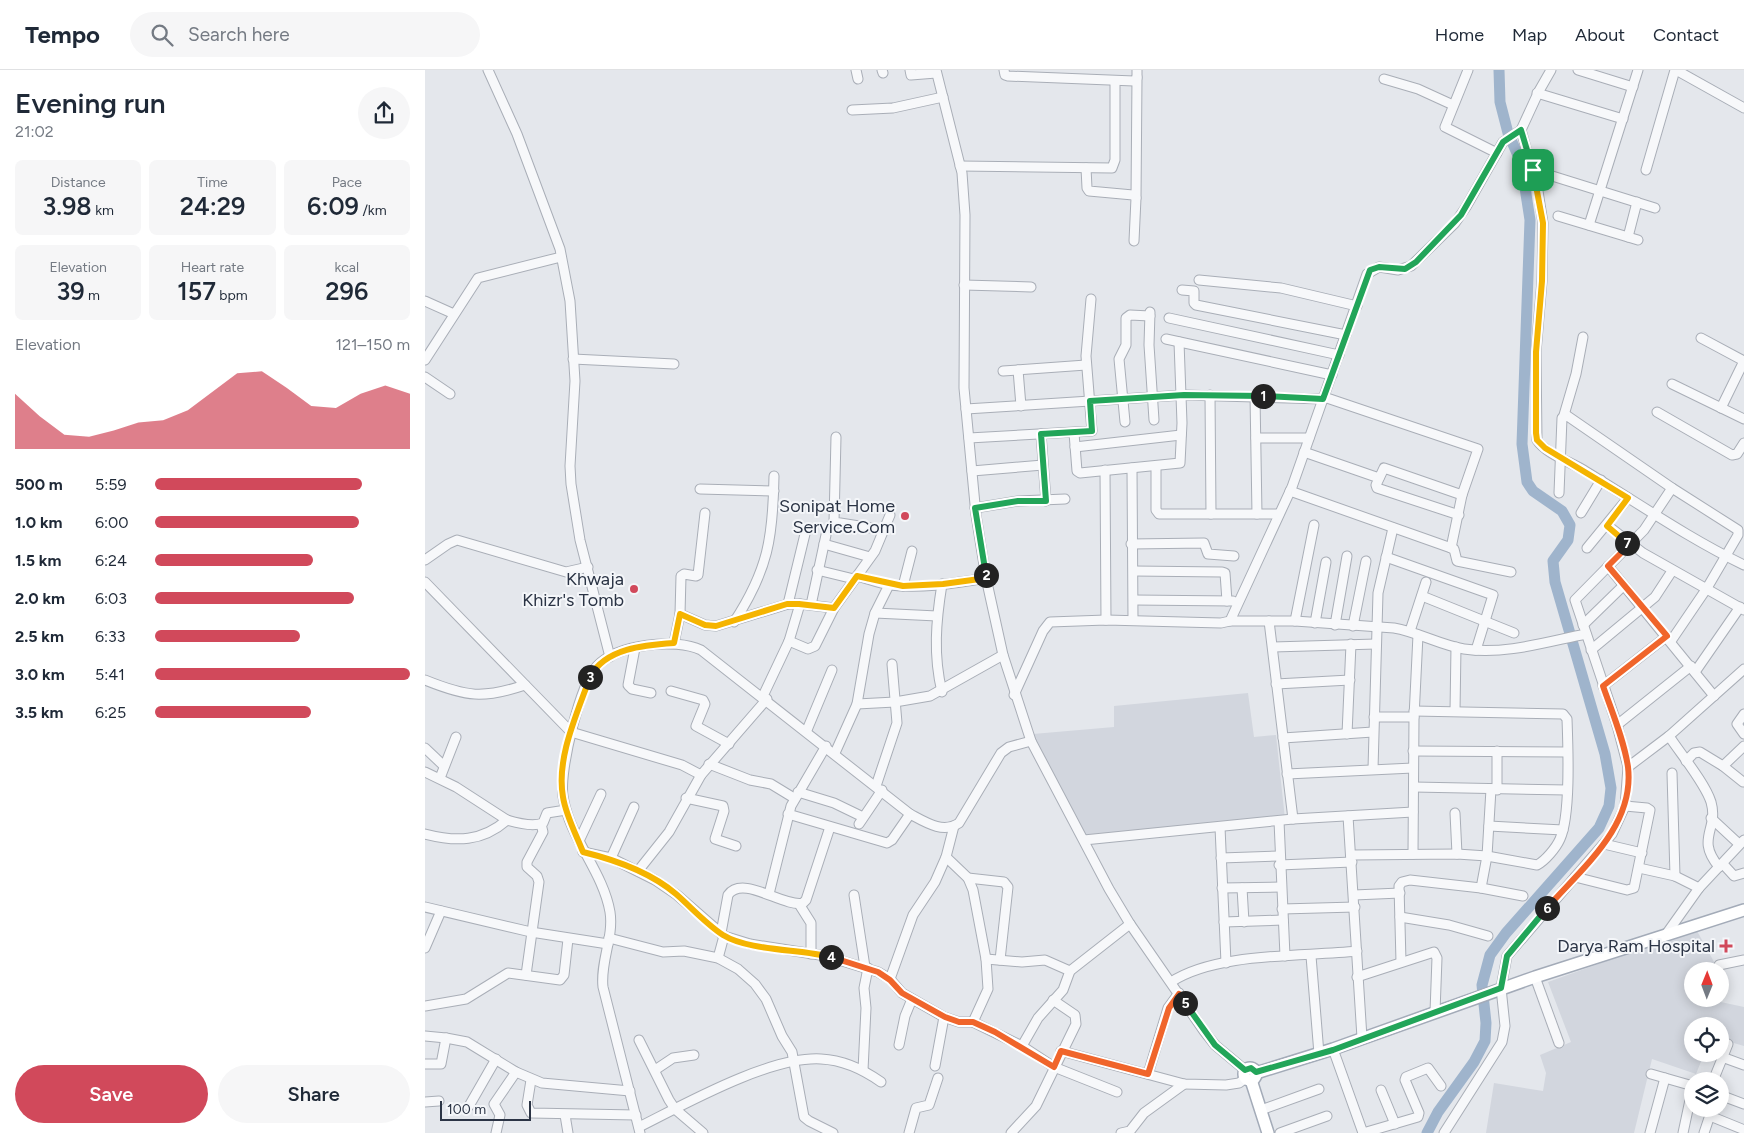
<!DOCTYPE html>
<meta charset="utf-8">
<style>
:root{--surface:#fff;--page:#f6f6f7;--text:#1f2937;--muted:#747a83;--line:#e0e1e3;--accent:#d1495b}
body{margin:0;font-family:Figtree,sans-serif;background:var(--page);color:var(--text);height:100vh;display:flex;flex-direction:column;font-size:19px;white-space:nowrap}
*{box-sizing:border-box;margin:0}
p{font-size:16px;color:var(--muted)}
.icon{flex:none;width:28px;height:28px;fill:none;stroke:currentColor;stroke-width:2;stroke-linecap:round;stroke-linejoin:round}
.map{position:relative;flex:1;overflow:hidden}
.sheet{display:flex;flex-direction:column;background:var(--surface);width:425px}
.sheet>*{flex:none}
.needle{width:32px;rotate:1deg}
.tools{position:absolute;left:1259px;top:892px;display:grid;gap:10px}
.tools a{display:grid;place-items:center;width:45px;height:45px;border-radius:50%;background:var(--surface);box-shadow:0 2px 12px #0003;font-size:25px}
.scale{position:absolute;left:15px;bottom:12px;width:91px;box-sizing:border-box;padding-left:5px;border:2px solid #2b3445;border-top:0;font-size:14px;line-height:18px;white-space:nowrap;color:#2b3445;-webkit-text-stroke:4px #f4f6f9;paint-order:stroke}
.pin{position:absolute;display:grid;place-items:center;width:42px;height:42px;color:#fff;margin:-21px;border-radius:10px;box-shadow:0 2px 8px #0006}
.km{position:absolute;width:25px;height:25px;margin:-12px;border-radius:50%;background:#222;color:#fff;font-size:14px;line-height:25px;text-align:center}
.round{display:grid;place-items:center;flex:none;width:52px;height:52px;border-radius:26px;background:var(--page)}
.summary{display:flex;align-items:center;justify-content:space-between;height:85px;padding:0 15px}
h1{font-size:28px;font-weight:600;line-height:38px}
.metrics{display:grid;grid-template-columns:repeat(3,1fr);gap:8px;height:85px;padding:5px 15px}
.metrics div{display:grid;align-content:center;border-radius:8px;background:var(--page);text-align:center}
.metrics b{font-size:25px;font-weight:600}
.metrics small{font-size:14px;font-weight:400}
.metrics p{font-size:14px}
.chart{height:140px;padding:10px 15px}
.chart p{display:flex;justify-content:space-between}
.chart svg{width:100%;height:90px;margin-top:5px;fill:var(--accent);opacity:.7}
.action{display:flex;gap:10px;margin-top:auto;padding:10px 15px}
.action a{flex:1;height:58px;border-radius:30px;background:var(--accent);color:#fff;font-size:20px;font-weight:600;line-height:58px;text-align:center}
.action a+a{background:var(--page);color:var(--text)}
ul{padding:0 15px;list-style:none;font-size:16px}
li{display:grid;grid-template-columns:80px 60px 1fr;align-items:center;height:38px}
li i{height:12px;border-radius:6px;background:var(--accent)}
header{display:flex;align-items:center;gap:30px;box-sizing:border-box;height:70px;padding:0 25px;background:var(--surface);border-bottom:1px solid var(--line)}
header strong{font-size:24px}
nav{display:flex;gap:28px;margin-inline-start:auto;font-size:18px}
.search{width:350px;height:45px;background:var(--page);display:flex;align-items:center;gap:12px;box-sizing:border-box;padding:0 18px;border-radius:28px;color:var(--muted);font-size:19px}
main{display:flex;flex:1;min-height:0}
.map>svg:first-child{display:block}
</style>
<header>
<strong>Tempo</strong>
<div class="search"><svg class="icon" aria-label="search" viewBox="0 0 24 24"><circle cx="10" cy="10" r="6"/><path d="M15 15l6 6"/></svg>Search here</div>
<nav><a>Home</a><a>Map</a><a>About</a><a>Contact</a></nav>
</header>
<main>
<section class="sheet">
<div class="summary"><div><h1>Evening run</h1><p>21:02</p></div><a class="round"><svg class="icon" aria-label="share" viewBox="0 0 24 24"><path d="M12 15V3M7 8l5-5 5 5M5 13v7h14v-7"/></svg></a></div>
<div class="metrics">
<div><p>Distance</p><b>3.98<small> km</small></b></div>
<div><p>Time</p><b>24:29</b></div>
<div><p>Pace</p><b>6:09<small> /km</small></b></div>
</div>
<div class="metrics">
<div><p>Elevation</p><b>39<small> m</small></b></div>
<div><p>Heart rate</p><b>157<small> bpm</small></b></div>
<div><p>kcal</p><b>296</b></div>
</div>
<div class="chart"><p><span>Elevation</span>121–150 m</p>
<svg viewBox="0 0 160 44" preserveAspectRatio="none"><path d="M0 44V17L10 28L20 37L30 38L40 35L50 31L60 30L70 25L80 16L90 7L100 6L110 14L120 23L130 24L140 17L150 13L160 17V44z"/></svg>
</div>
<ul>
<li><b>500 m</b>5:59<i style="width:81%"></i></li>
<li><b>1.0 km</b>6:00<i style="width:80%"></i></li>
<li><b>1.5 km</b>6:24<i style="width:62%"></i></li>
<li><b>2.0 km</b>6:03<i style="width:78%"></i></li>
<li><b>2.5 km</b>6:33<i style="width:57%"></i></li>
<li><b>3.0 km</b>5:41<i style="width:100%"></i></li>
<li><b>3.5 km</b>6:25<i style="width:61%"></i></li>
</ul>
<div class="action"><a>Save</a><a>Share</a></div>
</section>
<div class="map">
<svg width="1319" height="1063" viewBox="0 0 1319 1063">
<rect width="100%" height="100%" fill="#e4e7ec"/>
<g fill="#d2d6de">
<path d="M823,623L829,667L851,665L860,749L660,769L608,664L689,657V636Z"/>
<path d="M1271,859L1294,901H1268V929H1292L1291,931L1319,937V976L1295,969V956H1268V984H1279L1271,1004L1227,989L1209,1063H1061L1069,1013L1118,1021L1121,1003L1115,985L1146,972L1123,912Z"/>
</g>
<g fill="none" stroke-linecap="round" stroke-linejoin="round">
<path stroke="#9fb4cc" stroke-width="11" d="M1002,1063L1013,1042L1049,992L1060,971L1061,953L1057,915L1065,885L1081,863L1174,758L1184,736L1186,718L1180,684L1130,512L1128,491L1143,470L1145,455L1137,441L1108,421L1102,412L1097,374L1105,150L1096,92L1083,63L1075,32L1074,0"/>
<defs>
<g id="minor">
<path d="M63,0L92,64L135,179L145,231L150,311L145,396L146,414L155,470L185,587"/>
<path d="M431,0L433,9"/>
<path d="M457,0L458,3"/>
<path d="M485,0L486,5L511,3"/>
<path d="M511,0L537,103L540,145L539,318L551,445L561,508L578,585L606,671L684,819L705,854L779,961L790,975L820,1000"/>
<path d="M579,0L580,5L583,6L709,11L712,8V0"/>
<path d="M1043,0L1020,57L1072,83"/>
<path d="M1153,0L1208,17"/>
<path d="M1251,0L1319,38"/>
<path d="M959,9L993,19L1028,35"/>
<path d="M1112,23L1198,49"/>
<path d="M427,40L468,38L518,27"/>
<path d="M1096,60L1113,121L1118,153L1117,211L1111,282L1112,370C1121,384 1146,392 1160,401C1213,433 1263,468 1319,495"/>
<path d="M535,96L687,98L690,90V11"/>
<path d="M661,98L662,118L664,121L708,125L711,128L709,171"/>
<path d="M1108,100L1230,138"/>
<path d="M1221,100L1250,0"/>
<path d="M711,128L712,7"/>
<path d="M1133,146L1213,170"/>
<path d="M1164,155L1213,0"/>
<path d="M1203,167L1212,132"/>
<path d="M774,210L856,218L932,236"/>
<path d="M539,215L606,217"/>
<path d="M757,220L769,221V233L771,235L921,265"/>
<path d="M0,231L29,244"/>
<path d="M725,242L724,275L729,350"/>
<path d="M744,248L914,285"/>
<path d="M1276,268L1319,291L1296,338"/>
<path d="M741,269L907,305"/>
<path d="M148,289L249,294"/>
<path d="M0,290L53,208L136,187"/>
<path d="M593,300L596,336"/>
<path d="M578,301L661,295"/>
<path d="M0,307L25,324"/>
<path d="M1247,314L1319,349"/>
<path d="M785,325L786,444"/>
<path d="M830,326L832,444"/>
<path d="M899,327L1053,379L1037,425L1026,478"/>
<path d="M541,339L759,325L898,329"/>
<path d="M1232,342L1307,385L1312,384L1319,373"/>
<path d="M1139,345L1151,304L1158,267"/>
<path d="M700,352L694,289L701,275V248L705,245L725,246"/>
<path d="M649,363L652,401L655,403L755,393L757,353L754,272"/>
<path d="M616,364L621,431"/>
<path d="M411,367L409,452L459,460"/>
<path d="M544,368L667,361L661,286L666,229"/>
<path d="M831,368H884"/>
<path d="M650,377L756,365"/>
<path d="M879,382L954,408"/>
<path d="M731,396V440L734,444H854"/>
<path d="M707,398L708,550"/>
<path d="M680,400L681,550"/>
<path d="M547,401L618,395"/>
<path d="M275,419L349,421"/>
<path d="M865,421L1029,479L1032,491L1086,502"/>
<path d="M1134,423L1137,348L1141,345L1247,418L1313,460V465L1282,518L1246,571"/>
<path d="M550,438L593,431L640,429"/>
<path d="M1156,443L1176,410"/>
<path d="M1034,445L952,418L951,415L959,398L1037,425"/>
<path d="M1182,455L1218,483L1319,540"/>
<path d="M399,474L445,487"/>
<path d="M706,474L779,473L783,484L809,486"/>
<path d="M1162,478L1203,428"/>
<path d="M961,487L1068,525L1051,580"/>
<path d="M0,490L23,474L32,470L141,502L163,497"/>
<path d="M1183,496L1289,626"/>
<path d="M392,500L429,509"/>
<path d="M709,501L797,502L800,503L802,531"/>
<path d="M432,506C443,509 454,513 465,515C497,519 530,513 561,508"/>
<path d="M0,512L146,662L257,695L276,705"/>
<path d="M478,516L487,481"/>
<path d="M997,526L1089,563"/>
<path d="M709,530L808,531"/>
<path d="M363,534L380,464"/>
<path d="M386,535L401,465"/>
<path d="M450,543L512,546"/>
<path d="M255,544L280,555L291,556L363,534H375L409,538"/>
<path d="M805,551H870L969,558C993,562 1015,575 1039,579C1080,585 1121,572 1161,564"/>
<path d="M844,551L868,749"/>
<path d="M870,551L889,455"/>
<path d="M309,552C343,500 348,468 349,406"/>
<path d="M890,553L901,492"/>
<path d="M910,555L922,486"/>
<path d="M1158,555L1198,516"/>
<path d="M928,556L941,491"/>
<path d="M985,561L1001,512"/>
<path d="M364,571L383,579L390,576L409,538L450,481L465,445"/>
<path d="M249,573L255,544L256,506L259,504L271,506L273,505L280,443"/>
<path d="M848,577L951,574"/>
<path d="M210,578L203,615L207,619L226,623"/>
<path d="M1166,580L1230,527L1247,501"/>
<path d="M1270,602L1315,537"/>
<path d="M0,610C42,627 58,629 100,615"/>
<path d="M851,614L925,610"/>
<path d="M1178,616L1242,566"/>
<path d="M246,621L278,630L280,634L271,656L304,674"/>
<path d="M517,622C508,585 511,551 517,514"/>
<path d="M589,625L618,561L625,552L681,550L796,553L805,551L867,417L942,204L954,197L973,200L986,196L1030,153L1041,137L1078,72L1096,60L1114,21L1126,0"/>
<path d="M338,626L364,571L375,534"/>
<path d="M432,634L470,632L505,626L578,585"/>
<path d="M1030,641L1031,577"/>
<path d="M1319,644L1312,654L1319,664"/>
<path d="M949,647H989"/>
<path d="M1192,655L1266,596"/>
<path d="M382,660L407,600"/>
<path d="M922,664L926,574"/>
<path d="M1244,666C1255,683 1280,713 1286,732C1294,760 1270,768 1294,797"/>
<path d="M858,668L948,662"/>
<path d="M0,678L19,696"/>
<path d="M988,681L1142,682"/>
<path d="M410,683L432,634L444,564L450,543L464,515"/>
<path d="M1261,691L1269,683L1275,682L1298,696L1318,712"/>
<path d="M284,694L325,710L346,714L369,728"/>
<path d="M1298,696L1319,676"/>
<path d="M1203,697L1244,666L1319,599"/>
<path d="M948,699L953,523L968,458"/>
<path d="M0,702L31,717L82,750C92,753 108,757 118,753L122,743L141,740"/>
<path d="M1247,703L1250,806"/>
<path d="M862,704L988,698"/>
<path d="M15,708L31,667"/>
<path d="M451,716L472,653L467,594"/>
<path d="M989,717L1142,720"/>
<path d="M1072,720V681"/>
<path d="M373,722L409,733L438,747"/>
<path d="M261,728L298,736L299,741L290,769L311,776"/>
<path d="M1030,743L1032,784"/>
<path d="M363,744L462,773L467,770L485,744"/>
<path d="M923,746L937,968"/>
<path d="M1286,748L1314,774"/>
<path d="M854,751L860,886"/>
<path d="M434,754L457,720"/>
<path d="M1064,756L1138,760"/>
<path d="M795,757L801,893"/>
<path d="M0,764C31,772 57,772 82,750"/>
<path d="M659,770L868,749L988,742"/>
<path d="M154,771L176,724"/>
<path d="M1179,774L1217,783"/>
<path d="M158,782L186,788L230,810L252,825L299,866L325,874L401,886L453,902L465,909L477,923L519,947L534,952H548L597,976L629,997L692,1022"/>
<path d="M988,784L989,647L993,565"/>
<path d="M927,785L1032,784L1062,786L1112,795C1120,791 1131,778 1135,769C1146,745 1143,677 1142,649L1138,644L989,641"/>
<path d="M521,787L543,808L548,820L561,889L563,919L548,952"/>
<path d="M186,788L209,737"/>
<path d="M796,788L854,786"/>
<path d="M1298,794L1309,806L1319,803"/>
<path d="M854,795L927,792"/>
<path d="M1214,798L1250,806L1274,818"/>
<path d="M213,801L244,762L276,705L342,629"/>
<path d="M1150,807L1202,820L1209,818L1225,740L1222,738L1200,736"/>
<path d="M543,808L579,812L583,817L575,890"/>
<path d="M797,818L856,817"/>
<path d="M817,818L819,852"/>
<path d="M1056,818L1062,786L1066,719"/>
<path d="M344,824L366,736L401,676"/>
<path d="M429,825L440,897"/>
<path d="M929,825L975,823"/>
<path d="M374,834L386,853V884"/>
<path d="M0,837L106,862L183,874"/>
<path d="M857,839L930,837"/>
<path d="M975,847L1024,855L1063,866"/>
<path d="M799,852L858,850"/>
<path d="M296,863L303,825C318,804 359,838 378,833L381,830L405,757"/>
<path d="M1242,863L1274,818L1319,770"/>
<path d="M184,868L238,882L259,881L293,888L313,899L330,914L341,929L357,966L367,982L379,1047L384,1051L408,1063"/>
<path d="M0,878L16,841"/>
<path d="M886,886L894,984"/>
<path d="M293,888L299,866"/>
<path d="M561,889L597,892L620,890L645,901"/>
<path d="M976,892L974,816L977,812L985,810L1056,818L1098,826"/>
<path d="M1294,895L1319,890"/>
<path d="M101,905L114,812L112,806L102,797V792L118,762L116,754"/>
<path d="M932,907L1009,882L1012,888L1010,942"/>
<path d="M1110,907L1134,973"/>
<path d="M465,909L488,845L510,812L521,787L529,756"/>
<path d="M746,912C792,882 876,887 932,881"/>
<path d="M0,936L41,929L83,903L135,910L139,905L143,869"/>
<path d="M0,966L21,968L42,972L91,1002L117,1013L205,1021"/>
<path d="M214,970L244,1030L250,1039L278,1063"/>
<path d="M474,975L480,946L487,929"/>
<path d="M597,976L613,948L638,920L645,901L705,854"/>
<path d="M908,979L938,1063"/>
<path d="M636,981L759,1014L801,1015L814,1013L821,1008"/>
<path d="M1297,987L1319,995"/>
<path d="M0,994H16L21,968"/>
<path d="M510,996L519,947"/>
<path d="M230,1000L248,988L269,985"/>
<path d="M438,1000L441,938L439,918L443,898"/>
<path d="M723,1004L743,938L754,923"/>
<path d="M1226,1004L1268,1016"/>
<path d="M106,1010L102,1035L106,1043L211,1045"/>
<path d="M1288,1011L1303,974"/>
<path d="M956,1020L970,1054"/>
<path d="M1295,1025L1319,1034"/>
<path d="M0,1032L14,1031"/>
<path d="M44,1036L71,989"/>
<path d="M836,1040L894,1019"/>
<path d="M140,1045L143,1063"/>
<path d="M1285,1046L1317,1059"/>
<path d="M214,1057C260,1034 345,986 396,989C418,990 439,1000 456,1012"/>
<path d="M71,1063L75,1045L69,1034L91,1002"/>
<path d="M215,1063L178,917C175,892 189,867 185,842C178,801 144,768 138,726C134,701 155,614 172,596C193,574 250,568 276,580L485,744C500,752 518,764 534,753L576,683L584,677L606,671"/>
<path d="M484,1063L491,1038L504,1035L513,1008"/>
<path d="M586,1063L611,1036L651,954L650,945L628,930"/>
<path d="M696,1063L705,1061L719,1043L759,1014"/>
<path d="M855,1063L902,1046"/>
<path d="M938,1063L993,1047L994,1043L980,1010L981,1007L1003,998L1016,1016"/>
<path d="M1019,1063L1077,972L1080,956L1076,918L1082,886L1187,764L1200,736L1203,697L1192,655L1150,530L1219,460L1247,418"/>
<path d="M1225,1063L1240,1008"/>
<path d="M1258,1063L1268,1016"/>
<path d="M1279,1063L1287,1039"/>
</g>
<g id="major">
<circle cx="825" cy="1004" r="6"/>
<path d="M831,1003L908,979L1110,907L1319,840"/>
<path d="M826,1010L843,1063"/>
</g>
</defs>
<use href="#minor" stroke="#a9aeb7" stroke-width="11"/>
<use href="#major" stroke="#a3abb8" stroke-width="14"/>
<use href="#minor" stroke="#f7f8fa" stroke-width="9"/>
<use href="#major" stroke="#fff" stroke-width="11"/>
</g>
<g fill="none" stroke-linecap="round" stroke-linejoin="round">
<defs>
<path id="split-1" d="M838,326L898,329L945,200L954,197L980,199L991,192L1036,145L1078,72L1096,60L1108,100"/>
<path id="split-2" d="M561,505L550,438L593,431H621L616,364L667,361L665,331L759,325L838,326"/>
<path id="split-3" d="M165,607C180,578 220,575 249,573L255,544L280,555L291,556L362,534H374L409,538L432,506L478,516L518,514L562,508L561,505"/>
<path id="split-4" d="M165,607C152,644 131,688 138,727C141,746 151,764 158,782C191,790 225,802 251,824C266,837 281,854 298,865C324,881 375,879 406,887"/>
<path id="split-5" d="M406,887L453,902L465,910L477,923L520,947L534,952H548L570,962L629,997L636,981L723,1004L744,938L754,924L760,933"/>
<path id="split-6" d="M760,933L790,975L820,1000L826,998L831,1002L908,980L1076,918L1082,886L1122,838"/>
<path id="split-7" d="M1122,838C1157,798 1210,756 1203,697C1199,670 1187,642 1178,616L1242,566L1183,496L1204,475L1202,473"/>
<path id="split-8" d="M1108,100L1118,153L1117,211L1111,282V363L1112,370L1120,378L1203,428L1182,456L1202,473"/>
</defs>
<use href="#split-1" stroke="#fff" stroke-width="10"/>
<use href="#split-2" stroke="#fff" stroke-width="10"/>
<use href="#split-3" stroke="#fff" stroke-width="10"/>
<use href="#split-4" stroke="#fff" stroke-width="10"/>
<use href="#split-5" stroke="#fff" stroke-width="10"/>
<use href="#split-6" stroke="#fff" stroke-width="10"/>
<use href="#split-7" stroke="#fff" stroke-width="10"/>
<use href="#split-8" stroke="#fff" stroke-width="10"/>
<use href="#split-1" stroke="#22a559" stroke-width="6"/>
<use href="#split-2" stroke="#22a559" stroke-width="6"/>
<use href="#split-3" stroke="#f5b400" stroke-width="6"/>
<use href="#split-4" stroke="#f5b400" stroke-width="6"/>
<use href="#split-5" stroke="#f0652b" stroke-width="6"/>
<use href="#split-6" stroke="#22a559" stroke-width="6"/>
<use href="#split-7" stroke="#f0652b" stroke-width="6"/>
<use href="#split-8" stroke="#f5b400" stroke-width="6"/>
</g>
<g fill="#d1495b" stroke="#f4f6f9" stroke-width="2">
<circle cx="480" cy="446" r="5"/>
<circle cx="209" cy="519" r="5"/>
<path d="M1298.5 868.5h5v5h5v5h-5v5h-5v-5h-5v-5h5z"/>
</g>
<g text-anchor="middle" stroke-width="4" stroke-linejoin="round" paint-order="stroke">
<g font-size="18" fill="#2b3445" stroke="#f4f6f9" text-anchor="end">
<text x="470" y="442">Sonipat Home<tspan x="470" dy="21">Service.Com</tspan></text>
<text x="199" y="515">Khwaja<tspan x="199" dy="21">Khizr's Tomb</tspan></text>
<text x="1290" y="882">Darya Ram Hospital</text>
</g>
</g>
</svg>
<div class="tools">
<a><svg class="needle" viewBox="-14 -14 28 28"><path d="M0-13l5 13h-10z" fill="#e53935"/><path d="M0 13l5-13h-10z" fill="#747a83"/></svg></a>
<a><svg class="icon" aria-label="locate" viewBox="0 0 24 24"><circle cx="12" cy="12" r="6"/><path d="M12 2v4M12 18v4M2 12h4M18 12h4"/></svg></a>
<a><svg class="icon" aria-label="layers" viewBox="0 0 24 24"><path d="M12 4l9 5-9 5-9-5zM3 14l9 5 9-5"/></svg></a>
</div>
<div class="scale">100 m</div>
<div class="pin" style="left:1108px;top:100px;background:#1e9e55"><svg class="icon" aria-label="arrive" viewBox="0 0 24 24"><path d="M6 21V4h12l-3 4 3 4H6"/></svg></div>
<b class="km" style="left:838px;top:326px">1</b>
<b class="km" style="left:561px;top:505px">2</b>
<b class="km" style="left:165px;top:607px">3</b>
<b class="km" style="left:406px;top:887px">4</b>
<b class="km" style="left:760px;top:933px">5</b>
<b class="km" style="left:1122px;top:838px">6</b>
<b class="km" style="left:1202px;top:473px">7</b>
</div>
</main>
